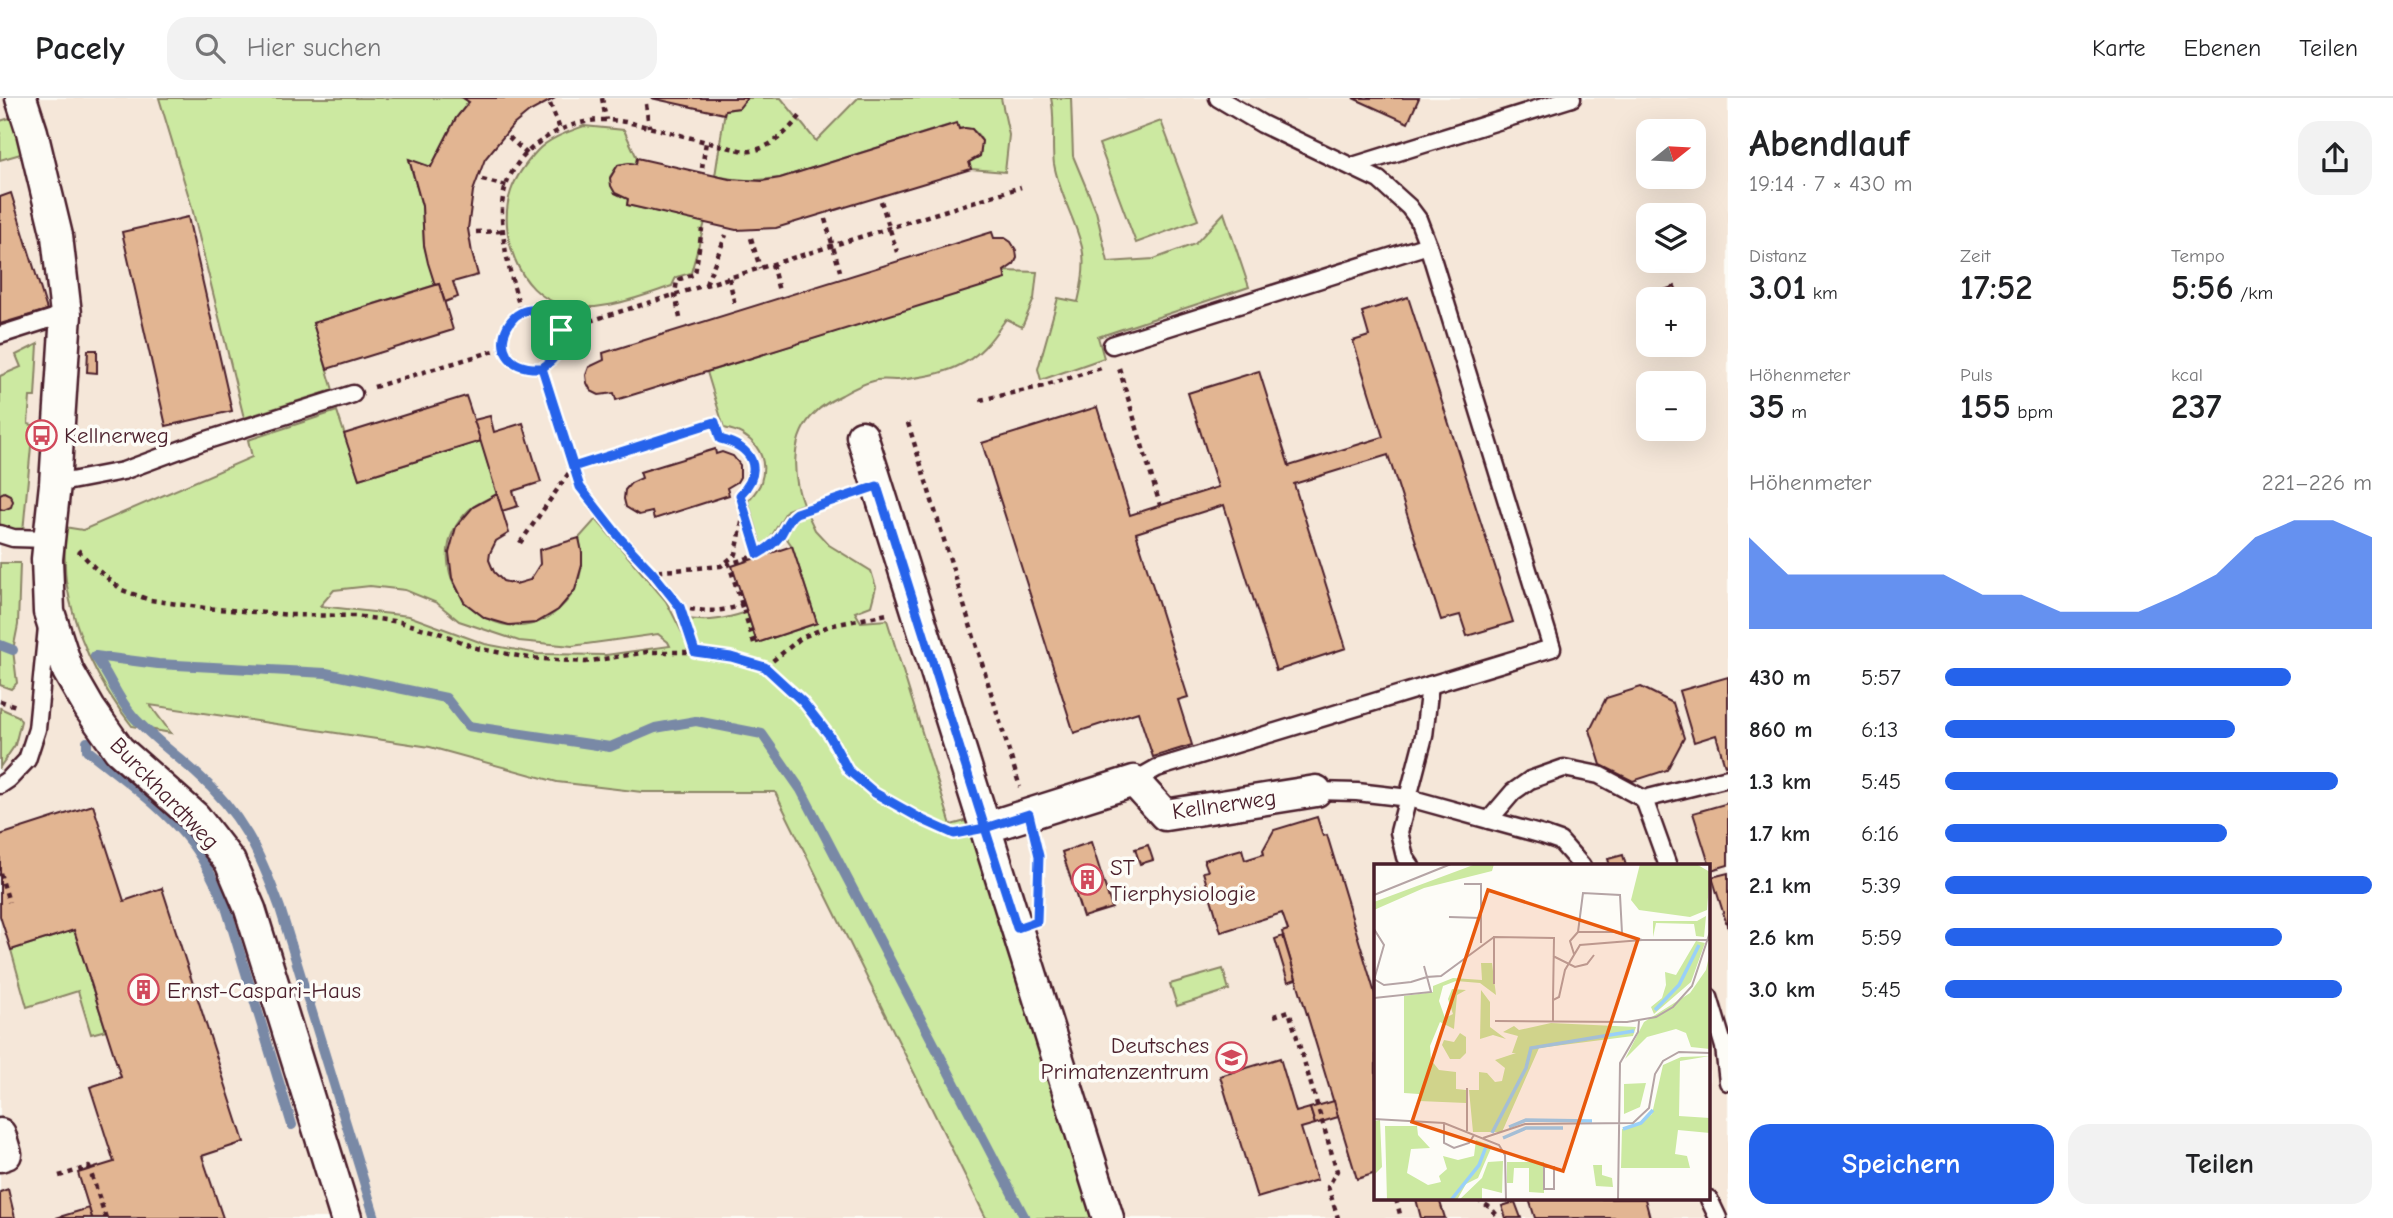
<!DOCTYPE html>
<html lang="de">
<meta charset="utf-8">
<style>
:root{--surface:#fff;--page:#f2f2f2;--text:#202124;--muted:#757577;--line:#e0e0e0;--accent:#2563eb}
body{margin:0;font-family:"Comic Neue",sans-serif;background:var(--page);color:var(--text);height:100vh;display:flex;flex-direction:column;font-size:26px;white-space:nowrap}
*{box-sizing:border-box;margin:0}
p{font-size:23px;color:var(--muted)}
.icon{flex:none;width:38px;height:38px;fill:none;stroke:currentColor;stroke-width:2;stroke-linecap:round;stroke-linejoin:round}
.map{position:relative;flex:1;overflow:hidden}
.panel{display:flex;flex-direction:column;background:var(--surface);width:665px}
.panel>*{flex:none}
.needle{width:46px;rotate:72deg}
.tools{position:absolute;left:1636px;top:21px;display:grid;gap:14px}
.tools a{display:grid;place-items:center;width:70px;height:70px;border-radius:14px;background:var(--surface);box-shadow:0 7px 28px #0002;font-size:35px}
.pin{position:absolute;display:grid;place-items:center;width:60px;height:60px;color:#fff;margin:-30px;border-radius:14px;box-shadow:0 4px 10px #0006}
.round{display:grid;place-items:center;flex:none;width:74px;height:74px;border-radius:21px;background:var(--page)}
.overview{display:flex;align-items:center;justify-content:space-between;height:119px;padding:0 21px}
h1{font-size:38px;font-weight:700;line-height:52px}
.figures{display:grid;grid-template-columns:repeat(3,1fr);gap:10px;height:119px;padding:7px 21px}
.figures div{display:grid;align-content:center}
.figures b{font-size:35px;font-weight:700}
.figures small{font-size:19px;font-weight:400}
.figures p{font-size:19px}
.chart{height:196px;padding:14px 21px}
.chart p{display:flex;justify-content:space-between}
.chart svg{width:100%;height:126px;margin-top:7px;fill:var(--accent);opacity:.7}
.button{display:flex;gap:14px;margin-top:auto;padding:14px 21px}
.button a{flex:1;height:80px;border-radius:21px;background:var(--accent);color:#fff;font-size:28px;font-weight:700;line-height:80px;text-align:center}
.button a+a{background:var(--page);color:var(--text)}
ul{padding:0 21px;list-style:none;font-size:23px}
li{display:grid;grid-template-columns:112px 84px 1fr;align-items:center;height:52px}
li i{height:18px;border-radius:9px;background:var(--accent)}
header{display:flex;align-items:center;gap:42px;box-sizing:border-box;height:98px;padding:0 35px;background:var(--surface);border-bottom:2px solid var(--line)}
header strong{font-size:33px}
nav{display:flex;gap:38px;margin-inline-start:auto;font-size:24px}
.search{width:490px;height:63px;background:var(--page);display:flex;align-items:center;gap:18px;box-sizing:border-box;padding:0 24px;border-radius:21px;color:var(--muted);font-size:26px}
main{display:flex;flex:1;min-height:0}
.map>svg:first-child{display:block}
</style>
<header>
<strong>Pacely</strong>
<div class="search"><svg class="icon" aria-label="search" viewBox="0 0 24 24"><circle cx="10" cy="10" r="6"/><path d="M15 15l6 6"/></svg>Hier suchen</div>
<nav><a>Karte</a><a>Ebenen</a><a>Teilen</a></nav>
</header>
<main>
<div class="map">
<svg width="1728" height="1120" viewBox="0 0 1728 1120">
<rect width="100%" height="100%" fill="#fdfcf7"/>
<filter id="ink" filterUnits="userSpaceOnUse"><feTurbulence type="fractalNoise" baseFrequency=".0143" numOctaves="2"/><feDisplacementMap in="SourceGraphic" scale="14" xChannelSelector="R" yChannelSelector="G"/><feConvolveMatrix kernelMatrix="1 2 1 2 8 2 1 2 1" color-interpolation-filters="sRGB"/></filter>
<g filter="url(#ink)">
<path fill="#f5e7d9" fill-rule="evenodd" d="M0,0H1728V1120H0ZM1648,33H1694V79H1648ZM1648,117H1694V163H1648ZM1648,201H1694V247H1648ZM1648,285H1694V331H1648ZM1376,768H1709V1101H1376Z"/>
<g fill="#cce9a1" stroke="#8b8466" stroke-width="2" fill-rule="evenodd">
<path d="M159,0H463L469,4L456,20L431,69L409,62L422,108L424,147L435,187L313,225L333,292L244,320L191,106Z"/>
<path d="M747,0H781L816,43L858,0H1001L1009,37L1005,74L971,71L969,64L980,58L982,43C977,33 970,28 959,31L956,25L780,80L745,83L715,78L725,12L739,10Z"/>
<path d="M1051,0H1071L1073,58L1096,113L1108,164L1154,161L1195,146L1224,115L1249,189L1098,239L1104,260L1041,282L1038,271L1058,200L1078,204C1082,187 1086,166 1082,149C1075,121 1059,95 1054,66C1051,44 1056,22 1051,0Z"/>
<path d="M13,19L24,55L0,62V23Z"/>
<path d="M1161,23L1198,122L1136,145L1099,46Z"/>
<path d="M584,28L624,32L637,60L636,66L629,65L618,67L610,79L615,95L628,101L627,107L705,124L691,175L676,179L672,188C636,200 601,215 563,207C518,197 497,133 511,93C516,78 527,64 537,53C549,40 568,34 584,28Z"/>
<path d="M1004,173L1037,174L1034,201L1022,229L1006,221C992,241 980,259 956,269C939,277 917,280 898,282C891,282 884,281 877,282C865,285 852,291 842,297C832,302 822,307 815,315C790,338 792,378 803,406L787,412L770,441L762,449L748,403C753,397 759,391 761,384C770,356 751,335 724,330L707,274L935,202Z"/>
<path d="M38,246L35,299H30L28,326L33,327L23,434L0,431V278L21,269L16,257Z"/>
<path d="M337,313L359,381L481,343L497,396C488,401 477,405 469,412C404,474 503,573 565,505C582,487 584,463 579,440L596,421L666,503L689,548L697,547L687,521C710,524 725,521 747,514L757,545L817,525L792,448L785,438L795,421L807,415L815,432L829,447L871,473L876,489L871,508L855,514L861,524L887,522L951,727L973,721L1096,1120H986L775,694H642L557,684L430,649L150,607L171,635L132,628C98,585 75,537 66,483C64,465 65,447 64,429L83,432L252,359L248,342ZM370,488L405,492L437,505L459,523L519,543L572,548L658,536L668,544L670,548L606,557L538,556L485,546L409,518L320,508L334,492Z"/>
<path d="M0,465H20L18,527L13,552L17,585L11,591L0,587Z"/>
<path d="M0,610L18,618L21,623L15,647L0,669Z"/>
<path d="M74,832L106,932L91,936L78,893L27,909L11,852Z"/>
<path d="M1223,871L1229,892L1177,908L1170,886Z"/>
</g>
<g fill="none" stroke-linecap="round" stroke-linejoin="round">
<g stroke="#7989a6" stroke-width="10">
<path d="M0,547L13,552"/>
<path d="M95,558L158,566L326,575L446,600L468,628L610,649L655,630L696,623L762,636L801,692L1025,1120"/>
<path d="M95,558C109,577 117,599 132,617C151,639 175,656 196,675C242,715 260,755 280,810L375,1120"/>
<path d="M87,644V652C123,681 164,709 192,746C206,765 216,787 226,809L292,1027"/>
</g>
</g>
<g fill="#e2b592" stroke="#4a1f2b" stroke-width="2">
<path d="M463,0H555L529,14L512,28L485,61L473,93L468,131L472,155L478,177L453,184L458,199L445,204L439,186L435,187L428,165L424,147L422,108L409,61L431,69L456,20L469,4Z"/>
<path d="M651,0H747L739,10L725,12L724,16Z"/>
<path d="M1353,0H1419L1408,25Z"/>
<path d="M957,25L959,31L965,30L972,31L982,43L980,58L969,64L971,71L776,130L736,132L627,107L628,101L615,95L611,88L610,80L618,67L629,65L636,66L637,60L729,81L762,83L780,80Z"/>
<path d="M11,95L47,212L0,226V99Z"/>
<path d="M188,119L232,313L166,328L122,134Z"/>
<path d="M992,134L994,140H1005L1011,144L1016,152L1017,160L1014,166L1004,173L1006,181L616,302L614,295L599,297L591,293L587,285L586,277L589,269L604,262L603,255Z"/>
<path d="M439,186L453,232L327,271L313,225Z"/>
<path d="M1675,188L1680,201H1664L1661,193Z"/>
<path d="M1408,199L1513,524L1467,538L1460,517L1441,522L1388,357L1294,386L1346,550L1276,573L1224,407L1136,435L1188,599L1178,602L1192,647L1153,659L1138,614L1074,635L982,345L1097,309L1130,417L1218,389L1188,295L1259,273L1289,368L1383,339L1353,243L1369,238L1362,214Z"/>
<path d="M88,252H97V275L87,274Z"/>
<path d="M466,298L481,343L359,381L344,336Z"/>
<path d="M490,318L494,334L523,325L541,384L513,393L518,408L502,413L474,322Z"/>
<path d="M715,351L716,356L722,354L733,358L740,367V379L737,384L727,390L729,397L654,421L652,414L639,417L626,409L624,401L625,392L631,385L642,380L640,374Z"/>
<path d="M4,394L10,397L13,403L11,409L4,412L0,411V396Z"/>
<path d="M497,396L509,435L496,443L490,455L489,462L494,474L503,483L516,486L530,482L540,466L539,452L579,440L582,454V467L575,492L558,512L536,525L509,527L485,520L464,504L452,480L449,455L456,429L473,409Z"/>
<path d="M792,448L817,525L757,545L732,468Z"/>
<path d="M1728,579V667L1725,668L1716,637L1694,644L1679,593Z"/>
<path d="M1641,589L1673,605L1684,640L1667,672L1633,683L1601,667L1590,632L1606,600Z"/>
<path d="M1728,705V767L1711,772L1693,715Z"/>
<path d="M93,707L124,803L162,790L244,1044L202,1058L223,1120H92L78,1075L114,1064L90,989L121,979L74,832L11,852L0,818V737Z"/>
<path d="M1317,719L1323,738L1327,737L1376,899V1075L1357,1081L1282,834L1288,832L1282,815L1221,834L1203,774L1208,773L1204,762L1242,751L1245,762L1264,756L1263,752L1274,732Z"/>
<path d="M1091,744L1112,810L1083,819L1062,754Z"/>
<path d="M1148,747L1153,762L1140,766L1135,751Z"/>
<path d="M1623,757L1626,768H1610L1608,761Z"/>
<path d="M1728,775V830L1712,779Z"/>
<path d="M1283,838L1296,881L1288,884L1275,841Z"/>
<path d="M1280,960L1296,1014L1310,1010L1315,1026L1301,1030L1317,1082L1257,1100L1220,978Z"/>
<path d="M1334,1003L1338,1019L1315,1026L1310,1010Z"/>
<path d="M8,1091L15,1120H0V1094Z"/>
<path d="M1416,1101H1439L1445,1120H1421Z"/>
<path d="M1529,1101H1645L1650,1120H1535Z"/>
<path d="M1515,1104L1521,1120H1506L1502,1108Z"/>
<path d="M89,1110L92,1120H56Z"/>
</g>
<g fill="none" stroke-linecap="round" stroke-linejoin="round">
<defs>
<g id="lane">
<path d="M1218,0L1262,26L1379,82L1409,109L1418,121L1428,147"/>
<path d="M1353,68L1572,0"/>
<path d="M0,237L66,216"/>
<path d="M1112,247L1428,147L1552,550L1157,670L1134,683"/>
<path d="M55,386L123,373L204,343L353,296"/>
<path d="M0,436L13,440L49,441"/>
<path d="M0,687L9,681L27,662L37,631L47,529"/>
<path d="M1316,693L1357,694L1409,700L1543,737L1560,743L1582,768"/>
<path d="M1644,701L1668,768"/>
<path d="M1489,722L1513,694L1530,682L1564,670L1599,677L1644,701L1728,680"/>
<path d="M1411,768L1405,759L1399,734L1424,638L1430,587"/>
<path d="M1709,899L1724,949L1728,984"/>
<path d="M1709,1101L1718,1120"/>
</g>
<g id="street">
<path d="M21,0L32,34L57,138L66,216L55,386L47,461L49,514L68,573L90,611L119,652L195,719L230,764L250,811L346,1120"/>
<path d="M862,338L1108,1120"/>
<path d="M985,730L1134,683L1165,717L1316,693"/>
<path d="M0,1036L6,1056L0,1058"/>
</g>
</defs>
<use href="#lane" stroke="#4a1f2b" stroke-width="21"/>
<use href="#street" stroke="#4a1f2b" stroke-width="35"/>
<g stroke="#4a1f2b" stroke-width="4.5" stroke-dasharray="5 5" stroke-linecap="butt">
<path d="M602,0L606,22"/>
<path d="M550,6L560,31"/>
<path d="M646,6L649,29"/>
<path d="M509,39L527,56"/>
<path d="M702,70L706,44"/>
<path d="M482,82L507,88"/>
<path d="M881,103L897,154"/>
<path d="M825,121L840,173"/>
<path d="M476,134L503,133"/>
<path d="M751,140L760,170"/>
<path d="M772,166L779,193"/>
<path d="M729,180L735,207"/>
<path d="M706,186L726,137"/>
<circle cx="532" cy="241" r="29"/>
<path d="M521,213C511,179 501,145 502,109C504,58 558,21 606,22C620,22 635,26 648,29C676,35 703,44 731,50C737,51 745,54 751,53C773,49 788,33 801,17"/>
<path d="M680,220L675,197L677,182L695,176L702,131"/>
<path d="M561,232L1021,89"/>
<path d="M1119,270L1160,407"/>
<path d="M374,289L504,250"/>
<path d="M980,302L1044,288L1104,269"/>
<path d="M908,325L1020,689"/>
<path d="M744,414L736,456L721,468L652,474C623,443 588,410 573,369L715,324L720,341C752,348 765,372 740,397L758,456"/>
<path d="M520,445L573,369L542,269"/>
<path d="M78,452L94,469L122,492L150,502L205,510L291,517L355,518L400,524L442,536L476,550L529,560L585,564L647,554H695L731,559L765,569L803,604L829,637L848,672L875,695L923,722L954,736L957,735"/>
<path d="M653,475L679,509L695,554"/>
<path d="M680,509C704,514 721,515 744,506"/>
<path d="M754,545L729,466C744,461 763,457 774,445C782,436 785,420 796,414C812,407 832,403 848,398"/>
<path d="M765,569L801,540L829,528L887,516"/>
<path d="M0,603L16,608"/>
<path d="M1036,744L1039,758V795"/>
<path d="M0,775L9,804"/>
<path d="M1274,918L1289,913L1337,1073L1328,1089L1338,1120"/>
<path d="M59,1078L89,1069L106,1120"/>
<path d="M1396,1101L1401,1120"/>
<path d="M1477,1101L1491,1110L1499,1120"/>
</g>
<use href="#lane" stroke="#fdfcf7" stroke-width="16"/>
<use href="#street" stroke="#fdfcf7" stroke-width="30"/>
</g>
</g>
<g fill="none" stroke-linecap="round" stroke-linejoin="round" filter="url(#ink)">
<defs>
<path id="route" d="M561,232C562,250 558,259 542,270L580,389L620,440L652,474L680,509L695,554L731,559L765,569L803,604L829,637L848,672L875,695L923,722L954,736L985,730L1017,830L1037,823L1039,758L1029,716L985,730L877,388L796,415C787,421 786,429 780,438C774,446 767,451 758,456L740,397C765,371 752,349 720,341L715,324L573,369L542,270C466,274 519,169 561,232"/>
</defs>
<use href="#route" stroke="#fff" stroke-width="14"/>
<use href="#route" stroke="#2563eb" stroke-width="9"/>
</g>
<defs>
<symbol id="bus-ring" viewBox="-11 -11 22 22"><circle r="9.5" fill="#fdfcf7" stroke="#d1495b" stroke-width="1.5"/><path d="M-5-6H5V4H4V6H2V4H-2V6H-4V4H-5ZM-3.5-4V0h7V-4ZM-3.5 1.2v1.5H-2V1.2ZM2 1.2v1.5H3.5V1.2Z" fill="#d1495b"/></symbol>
<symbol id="building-ring" viewBox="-11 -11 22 22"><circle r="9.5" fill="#fdfcf7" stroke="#d1495b" stroke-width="1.5"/><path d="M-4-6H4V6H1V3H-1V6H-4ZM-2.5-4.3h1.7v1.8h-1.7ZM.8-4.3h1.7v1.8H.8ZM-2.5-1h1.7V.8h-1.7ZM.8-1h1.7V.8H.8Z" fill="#d1495b"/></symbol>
<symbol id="university-ring" viewBox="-11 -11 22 22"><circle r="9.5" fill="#fdfcf7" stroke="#d1495b" stroke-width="1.5"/><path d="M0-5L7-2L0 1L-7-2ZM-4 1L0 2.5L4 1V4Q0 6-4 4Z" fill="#d1495b"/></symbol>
</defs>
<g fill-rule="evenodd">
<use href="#bus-ring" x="24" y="320" width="35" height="35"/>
<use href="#building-ring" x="1070" y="764" width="35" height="35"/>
<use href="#building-ring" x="126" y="874" width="35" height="35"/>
<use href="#university-ring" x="1214" y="942" width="35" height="35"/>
</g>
<g text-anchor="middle" stroke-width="7" stroke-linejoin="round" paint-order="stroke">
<g font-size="23" fill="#4a1f2b" stroke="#fdfcf7" text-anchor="start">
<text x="64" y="345">Kellnerweg</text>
<text x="1110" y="777">ST<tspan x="1110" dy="26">Tierphysiologie</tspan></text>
<text x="167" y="900">Ernst-Caspari-Haus</text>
<text x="1209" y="955" text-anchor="end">Deutsches<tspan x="1209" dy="26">Primatenzentrum</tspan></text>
</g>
<g font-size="23" fill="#4a1f2b" stroke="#fdfcf7">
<text transform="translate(165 695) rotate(46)" y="8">Burckhardtweg</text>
<text transform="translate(1224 706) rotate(-8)" y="8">Kellnerweg</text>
</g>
</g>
<g transform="translate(1374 766)">
<rect width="336" height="336" fill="#fdfcf7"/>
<path d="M102,0H120L118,7L50,24L0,46V38ZM266,0H322L336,8L333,46L316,53L265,46L257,36ZM332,52L330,73L322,72L320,60L282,59L279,73V57H323ZM322,77L331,79L317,118L280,150L277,143L288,134L292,121L291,108L302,111ZM336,88V185L317,183L312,169L302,165L273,173L251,195L270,158L316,129L332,106ZM107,99H118L122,131L106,119L82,117L69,122L65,137L71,154L79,150L74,135L78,125L92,126L83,131L80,165L66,158L56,182L57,196L65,206L82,208V225L92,226V239L45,237V230L30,229V132L59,128V122L79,114L108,116ZM107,126L116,138V163L132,175L119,171L106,175ZM177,159L262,163L259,172L165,184L128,268H99L95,226H105V208L113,209L121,218L128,217L131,204L121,196L142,189H138L144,172L129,168L140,162L145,166ZM86,169L92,173V189L86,195H76L68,181L70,176L80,178ZM336,192L306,197L305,252L336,254V269L304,266L301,290L313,292L316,304H247L248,265L264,261L278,250L289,201L307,193ZM272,219L266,243L250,250V220ZM6,256L8,303L0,311V257ZM11,262H43L44,271L56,284L37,285L33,309L54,321L67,318L65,312L73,305L69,292L84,296L100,292L102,276L118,282L104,314L92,320L83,336H13ZM129,297L128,329L108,324V336H85L108,314L114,298ZM133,298H170V329L155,328V304H140L139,319H133ZM219,301H228V311L238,314L239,323L222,322Z" fill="#cce9a1"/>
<path fill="none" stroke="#99d0f8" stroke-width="3.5" d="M281,146L305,121L325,81M135,263L152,256L218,257M249,265L267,259L279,246M118,269L152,204L157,184L260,167M129,274L152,264H189M77,336L105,301L113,280"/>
<path fill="none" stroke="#b5a4a5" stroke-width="2" d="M90,20H107V79M0,31L77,0M75,53L107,54M0,65L10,81L0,116M268,76H335M200,90L196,77L204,68L209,29L246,31L248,69M179,92L201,103L213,100L220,91M0,115L10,121L37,118L53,113L50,102M120,120V73L180,74L179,136M0,134L57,128L53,113L67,112L120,73M121,157L253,158L282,153L299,143L318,122L336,68M179,158V136L185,133L191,106L206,81L268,76L241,68H204M0,255L70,259L125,281L131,291L132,336M70,259V279L80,284L95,279L100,271M93,267V224M109,274L151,260L259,259L275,244L281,210L289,197L305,188L336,189M170,303H180V325H170ZM244,336L246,199L264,168L265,157"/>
<path fill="#e8590c" fill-opacity="0.15" stroke="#e8590c" stroke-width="3.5" d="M114,26L264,75L189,307L38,258Z"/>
<rect width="336" height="336" fill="none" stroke="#4a1f2b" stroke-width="3.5"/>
</g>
</svg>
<div class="tools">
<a><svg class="needle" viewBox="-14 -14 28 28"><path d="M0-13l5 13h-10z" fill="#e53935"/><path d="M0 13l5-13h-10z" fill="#757577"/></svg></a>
<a><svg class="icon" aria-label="layers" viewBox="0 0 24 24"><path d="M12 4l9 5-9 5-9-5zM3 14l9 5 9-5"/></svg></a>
<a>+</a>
<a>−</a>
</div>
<div class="pin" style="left:561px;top:232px;background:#1e9e55"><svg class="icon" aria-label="arrive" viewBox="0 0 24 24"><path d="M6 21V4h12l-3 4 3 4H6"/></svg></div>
</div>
<section class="panel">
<div class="overview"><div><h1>Abendlauf</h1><p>19:14 · 7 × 430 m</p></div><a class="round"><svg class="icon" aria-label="share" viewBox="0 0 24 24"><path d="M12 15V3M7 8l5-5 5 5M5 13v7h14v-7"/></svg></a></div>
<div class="figures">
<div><p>Distanz</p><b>3.01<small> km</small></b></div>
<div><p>Zeit</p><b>17:52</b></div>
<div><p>Tempo</p><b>5:56<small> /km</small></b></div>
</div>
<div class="figures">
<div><p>Höhenmeter</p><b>35<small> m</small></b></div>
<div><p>Puls</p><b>155<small> bpm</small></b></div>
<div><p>kcal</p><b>237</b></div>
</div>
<div class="chart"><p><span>Höhenmeter</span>221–226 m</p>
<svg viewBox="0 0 160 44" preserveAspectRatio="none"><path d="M0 44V12L10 25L20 25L30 25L40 25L50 25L60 32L70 32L80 38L90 38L100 38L110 32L120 25L130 12L140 6L150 6L160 12V44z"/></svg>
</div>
<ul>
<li><b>430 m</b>5:57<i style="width:81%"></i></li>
<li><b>860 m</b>6:13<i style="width:68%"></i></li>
<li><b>1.3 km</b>5:45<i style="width:92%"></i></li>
<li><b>1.7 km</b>6:16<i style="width:66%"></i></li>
<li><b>2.1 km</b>5:39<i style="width:100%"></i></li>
<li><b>2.6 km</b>5:59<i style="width:79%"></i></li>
<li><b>3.0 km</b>5:45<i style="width:93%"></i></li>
</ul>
<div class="button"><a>Speichern</a><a>Teilen</a></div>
</section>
</main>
